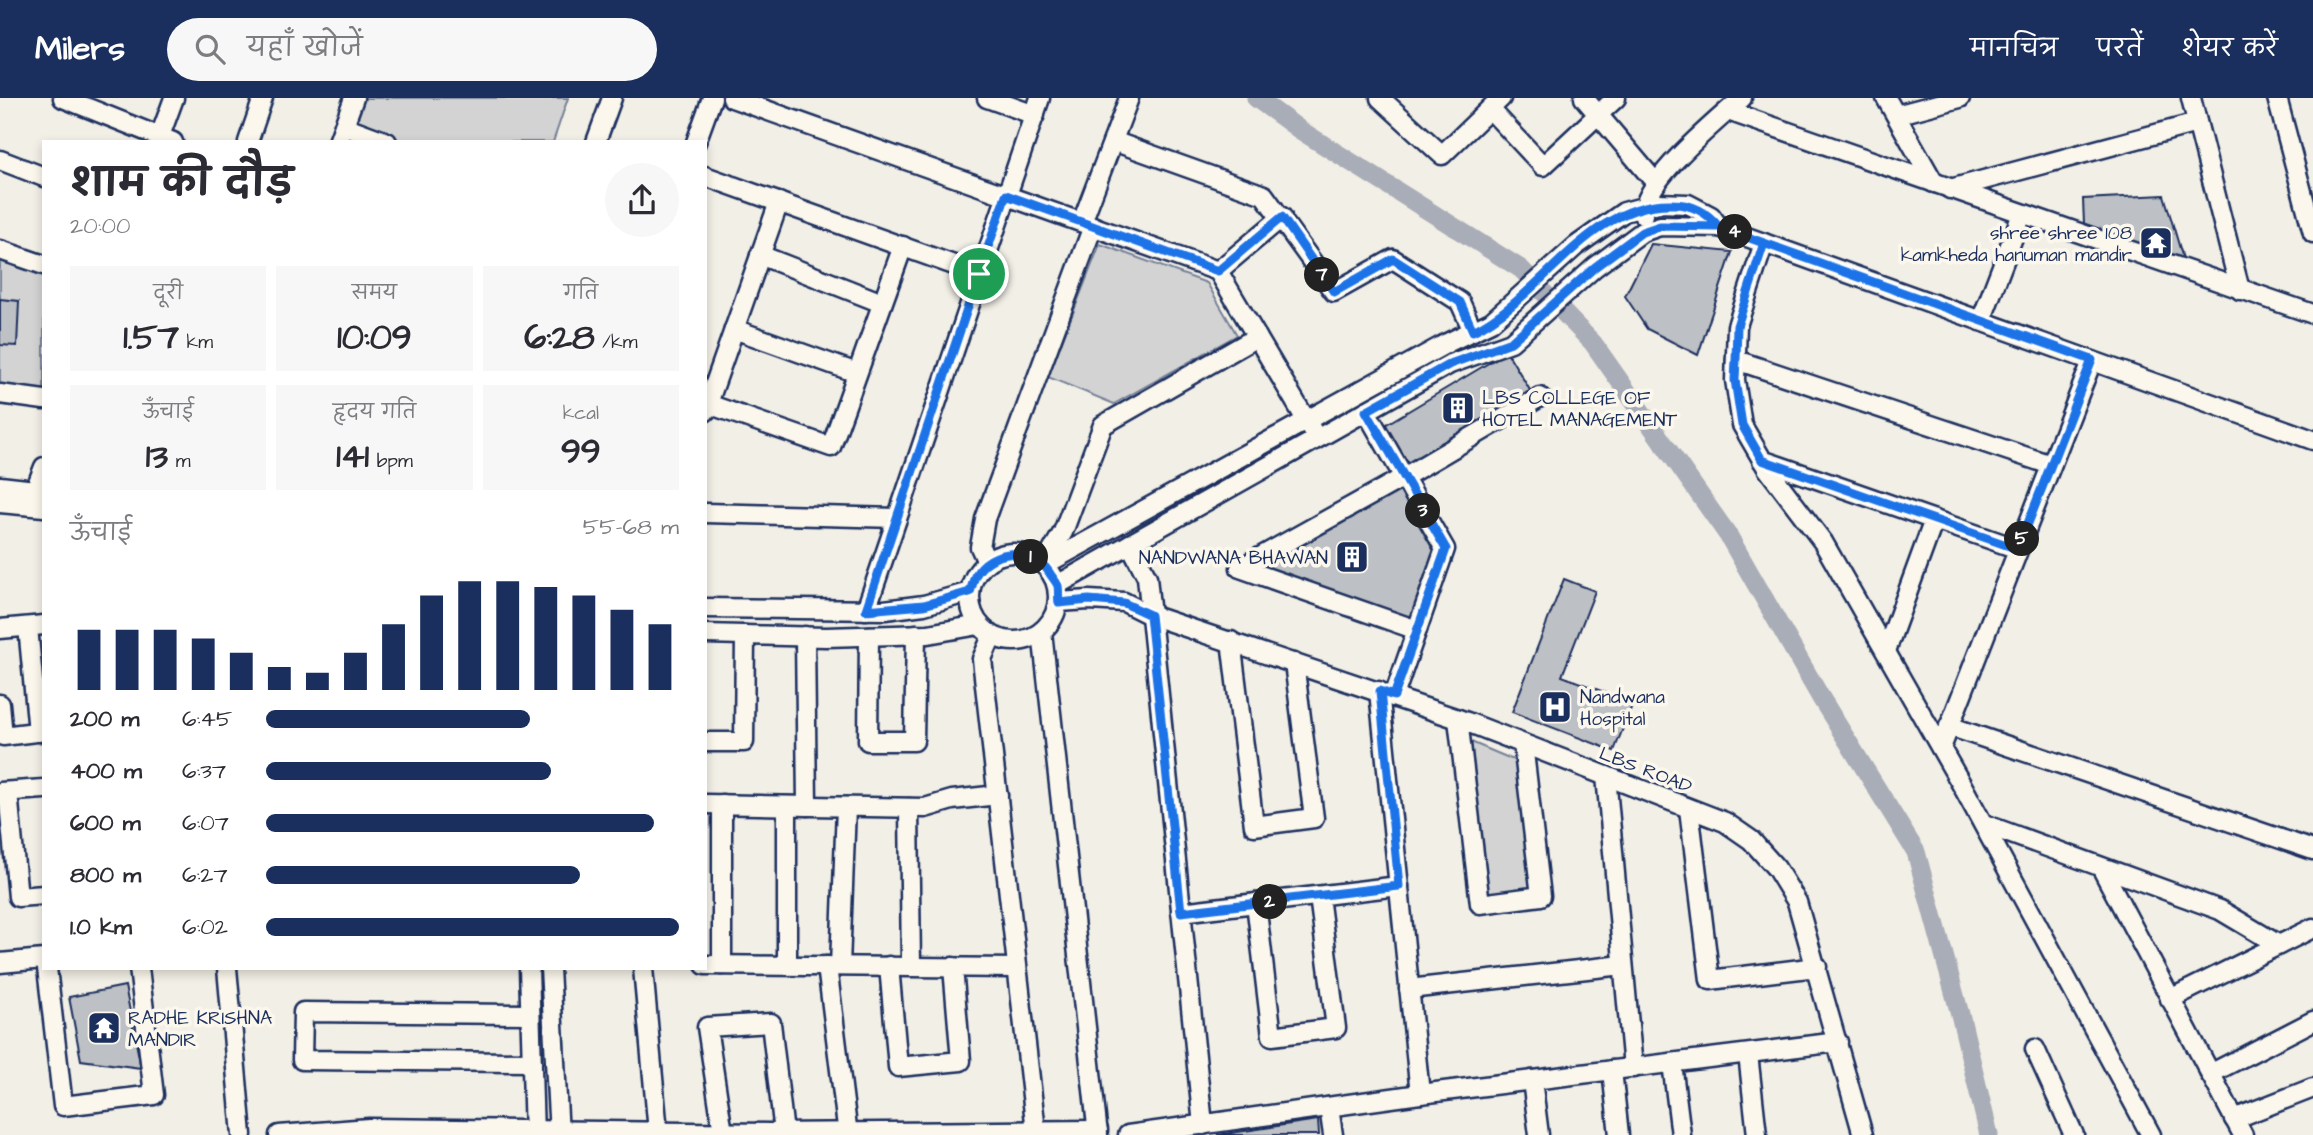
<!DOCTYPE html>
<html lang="hi">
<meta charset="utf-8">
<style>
:root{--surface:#fff;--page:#f7f7f7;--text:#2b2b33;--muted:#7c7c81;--accent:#1b2f5e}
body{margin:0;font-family:"Architects Daughter","Playpen Sans Deva",sans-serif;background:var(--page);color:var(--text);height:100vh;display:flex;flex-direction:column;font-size:26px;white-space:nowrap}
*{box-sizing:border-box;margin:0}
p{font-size:23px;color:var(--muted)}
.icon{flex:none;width:38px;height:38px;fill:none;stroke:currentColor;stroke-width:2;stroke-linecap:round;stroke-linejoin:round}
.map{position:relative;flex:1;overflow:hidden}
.panel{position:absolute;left:42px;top:42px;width:665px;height:830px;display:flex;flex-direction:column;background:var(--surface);border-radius:0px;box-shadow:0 4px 10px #0003}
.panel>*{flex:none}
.pin{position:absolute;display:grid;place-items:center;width:60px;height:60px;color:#fff;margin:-30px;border:4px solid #fff;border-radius:50%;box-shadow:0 2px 7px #0007}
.km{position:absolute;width:35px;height:35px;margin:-18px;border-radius:50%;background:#222;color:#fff;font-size:19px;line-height:35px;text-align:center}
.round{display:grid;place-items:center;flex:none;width:74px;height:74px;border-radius:37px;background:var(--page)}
.head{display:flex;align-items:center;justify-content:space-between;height:119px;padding:0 28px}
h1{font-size:38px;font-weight:700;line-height:52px}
.stats{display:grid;grid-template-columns:repeat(3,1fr);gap:10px;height:119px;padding:7px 28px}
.stats div{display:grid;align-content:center;border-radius:0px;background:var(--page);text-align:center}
.stats b{font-size:35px;font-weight:700}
.stats small{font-size:19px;font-weight:400}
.stats p{font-size:19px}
.chart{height:196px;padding:14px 28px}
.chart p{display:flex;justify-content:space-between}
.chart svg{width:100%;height:126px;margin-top:7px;stroke:var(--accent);stroke-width:6}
ul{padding:0 28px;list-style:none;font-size:23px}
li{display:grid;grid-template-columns:112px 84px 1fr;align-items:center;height:52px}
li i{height:18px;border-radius:9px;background:var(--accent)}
header{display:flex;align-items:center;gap:42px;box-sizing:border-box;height:98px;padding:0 35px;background:var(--accent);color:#fff}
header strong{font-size:33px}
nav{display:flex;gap:38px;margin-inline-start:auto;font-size:24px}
.search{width:490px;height:63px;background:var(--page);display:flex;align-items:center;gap:18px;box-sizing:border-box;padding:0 24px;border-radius:38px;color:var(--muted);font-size:26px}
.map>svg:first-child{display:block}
</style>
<header>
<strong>Milers</strong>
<div class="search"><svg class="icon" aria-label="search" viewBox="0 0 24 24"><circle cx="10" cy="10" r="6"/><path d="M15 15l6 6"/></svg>यहाँ खोजें</div>
<nav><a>मानचित्र</a><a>परतें</a><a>शेयर करें</a></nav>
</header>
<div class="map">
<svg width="2313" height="1037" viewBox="0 0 2313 1037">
<rect width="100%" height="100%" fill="#f2efe6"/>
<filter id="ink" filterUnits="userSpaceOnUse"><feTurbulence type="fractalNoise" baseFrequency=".0143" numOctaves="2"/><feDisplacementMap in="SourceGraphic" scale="14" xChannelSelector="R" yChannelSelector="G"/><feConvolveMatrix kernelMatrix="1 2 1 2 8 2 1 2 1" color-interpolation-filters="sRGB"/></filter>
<g filter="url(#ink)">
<g fill="#d2d3d2" stroke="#768198" stroke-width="2">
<path d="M362,0H568L553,44H404L353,26Z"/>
<path d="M1100,146L1207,185L1237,237L1114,306L1048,279Z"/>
<path d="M0,162L44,178V293L0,287Z"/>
<path d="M1471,644L1516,663L1530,790L1488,795Z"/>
</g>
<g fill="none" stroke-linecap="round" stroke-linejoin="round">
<path stroke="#a9adb7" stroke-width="19" d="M1256,0L1300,32L1521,171L1593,245L1728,437L1821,600L1916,754L1961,920L1989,1037"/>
</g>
<g fill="#bdc0c4" stroke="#1b2f5e" stroke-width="2">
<path d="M2164,97L2184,164L2084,126L2083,101Z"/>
<path d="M1651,146L1732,154L1698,257L1647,231L1625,198Z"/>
<path d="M0,201L19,203L17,248L0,247Z"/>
<path d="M1507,254L1531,294L1409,367L1385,327Z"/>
<path d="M1402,384L1445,451L1414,527L1247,466Z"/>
<path d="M1564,481L1595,493L1562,578L1633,605L1614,653L1512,614Z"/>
<path d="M125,888L141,970L81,962L69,899Z"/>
<path d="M1318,1022L1319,1037H1217Z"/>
</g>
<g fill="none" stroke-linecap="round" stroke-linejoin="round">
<defs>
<g id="minor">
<path d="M63,0L173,44"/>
<path d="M732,0L1218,173L1312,332"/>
<path d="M987,0L1035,17"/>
<path d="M1380,0L1442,57L1501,0"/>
<path d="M1584,0L1656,85"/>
<path d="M1886,0L1934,85"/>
<path d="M2191,0L2240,192"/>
<path d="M2277,0L2313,135"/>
<path d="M1490,11L1543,68L1616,0"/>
<path d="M1728,13L2313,216"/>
<path d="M1896,17L1960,0"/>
<path d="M344,28L387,44"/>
<path d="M160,38L174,0"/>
<path d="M1113,43L1264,97L1334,194L1393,161L1460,204L1473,233"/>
<path d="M248,44L263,0"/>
<path d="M338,44L354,0"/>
<path d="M596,44L612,0"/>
<path d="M696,44L712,0"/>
<path d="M0,62L44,79"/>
<path d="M705,78L979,176"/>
<path d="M1950,91L2197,25"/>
<path d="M1643,117C1645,80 1715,25 1742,0"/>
<path d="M1082,124L1129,0"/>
<path d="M1764,145L1737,228L1735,282L1742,327L1767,370L1823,444L1963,689L2151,1037"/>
<path d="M0,152L44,167"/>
<path d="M760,157L882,205"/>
<path d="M1218,173L1282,119"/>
<path d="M1981,223L2022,116"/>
<path d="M734,231L857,275"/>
<path d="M1736,262L2051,367"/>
<path d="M0,296L44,302"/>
<path d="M708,306L831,349L903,148"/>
<path d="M1366,313L1445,451L1394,598"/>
<path d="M705,314L779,104"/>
<path d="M1762,362L2018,451"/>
<path d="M0,388L44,393"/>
<path d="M35,392L44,369"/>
<path d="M0,405L44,409"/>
<path d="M705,415L897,420"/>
<path d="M1130,446L1147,479L1203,1027"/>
<circle cx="1014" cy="499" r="44"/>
<path d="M987,464L980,449L985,421L1093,128"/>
<path d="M1044,467L1447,245L1491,224L1576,148L1624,114L1658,105L1688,106L1711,118L1719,129"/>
<path d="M1044,467L1063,434L1103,327L1257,239"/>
<path d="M1057,487L1450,266L1511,244L1595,169L1642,134L1660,128L1719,129L2313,342"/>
<path d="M1059,504L1089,502L1124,504L1150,517L1467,624L1725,724L1751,742L1776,770L1797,804L1863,1037"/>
<path d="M705,510L885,512L924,507L970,494"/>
<path d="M866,512L1040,0"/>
<path d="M28,529L38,634"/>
<path d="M0,531L44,527"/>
<path d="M1417,532L1240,470L1404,379L1540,299"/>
<path d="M1042,534L1098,1037"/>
<path d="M705,536L826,539L928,536L979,527"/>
<path d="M805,538L807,708"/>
<path d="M869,538L868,643H914L916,536"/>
<path d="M992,538L982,561L1036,1033"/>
<path d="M1231,543L1254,728L1314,720L1294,565"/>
<path d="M1886,553L1934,422"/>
<path d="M1379,593L1420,996"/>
<path d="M0,606L3,638L44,633"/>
<path d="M1458,621L1480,806L1541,798L1523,646"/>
<path d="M1949,628L2313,752"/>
<path d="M705,644H744L745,537"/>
<path d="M1941,650L2092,263"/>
<path d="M1606,678L1633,970"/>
<path d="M0,694L44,691"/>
<path d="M8,694L18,799L44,797"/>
<path d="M705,706L925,710L952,702L998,697"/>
<path d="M722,706V867"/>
<path d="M909,710L911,868"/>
<path d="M1689,711L1710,882L1817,869"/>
<path d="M1984,726L2220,812L2279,847"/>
<path d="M2101,769L2243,1037"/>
<path d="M1256,805L1272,938L1336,930L1319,798"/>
<path d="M1181,814L1399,788"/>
<path d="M0,865L44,861"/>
<path d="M705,867L1017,870"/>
<path d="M787,867V708"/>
<path d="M827,868L848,1037"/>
<path d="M840,868L846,709"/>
<path d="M889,868L898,969L961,963L953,869"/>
<path d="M47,870L63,1008L154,997L139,870"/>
<path d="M227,870L242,1037"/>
<path d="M529,870L534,1037"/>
<path d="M550,870L559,1037"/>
<path d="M643,870L658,1034"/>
<path d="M1409,891L1623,867"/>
<path d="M2170,901L2313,830"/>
<path d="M530,916L303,914L302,962L532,964"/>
<path d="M2035,951L2074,1037"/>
<path d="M1748,956L1757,1037"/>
<path d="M1672,965L1681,1037"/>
<path d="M1612,972L1619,1037"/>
<path d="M2210,976L2313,923"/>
<path d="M1532,982L1539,1037"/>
<path d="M1329,1009L1333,1037"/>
<path d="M2234,1021L2313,990"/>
<path d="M723,1035L707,929L771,925L784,1035"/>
<path d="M279,1037L369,1030L769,1035L1098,1032"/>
<path d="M1128,1037L1420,996L1838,944"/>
</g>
</defs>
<use href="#minor" stroke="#1b2f5e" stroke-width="23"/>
<use href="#minor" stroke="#fbf7ec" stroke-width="18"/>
</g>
</g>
<g fill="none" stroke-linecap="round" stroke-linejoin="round" filter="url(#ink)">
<defs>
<path id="route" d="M979,176L866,512L924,507L970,494C972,489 973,483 975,478C991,450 1031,448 1049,474C1051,478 1056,483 1058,488C1059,493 1058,500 1059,505L1089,502L1124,505L1150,517L1181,814L1399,788L1380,593L1394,598L1446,451L1366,313L1450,266L1511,244L1595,169L1642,134L1660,128L1719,129L1764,145L1737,228L1736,262L1735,282L1742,327L1762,362L2018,451L2092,262L1719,129C1707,114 1692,106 1673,106C1589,103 1542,200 1473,233L1460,204L1393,161L1334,194L1282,119L1218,173L1006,97L979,176"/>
</defs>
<use href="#route" stroke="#fff" stroke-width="14"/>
<use href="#route" stroke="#1a73e8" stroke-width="9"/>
</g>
<defs>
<symbol id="temple-square" viewBox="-11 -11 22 22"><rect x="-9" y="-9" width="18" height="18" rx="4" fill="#1b2f5e" stroke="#fbf7ec"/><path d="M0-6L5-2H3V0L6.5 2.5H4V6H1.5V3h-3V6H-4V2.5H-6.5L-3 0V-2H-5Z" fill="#fff"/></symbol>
<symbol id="building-square" viewBox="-11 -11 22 22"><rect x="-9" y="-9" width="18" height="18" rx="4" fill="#1b2f5e" stroke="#fbf7ec"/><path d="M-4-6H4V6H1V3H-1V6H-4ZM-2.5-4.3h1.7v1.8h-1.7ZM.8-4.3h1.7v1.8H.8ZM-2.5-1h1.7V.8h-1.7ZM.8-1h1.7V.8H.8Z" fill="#fff"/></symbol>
<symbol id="hospital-square" viewBox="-11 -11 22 22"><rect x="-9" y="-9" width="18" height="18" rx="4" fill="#1b2f5e" stroke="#fbf7ec"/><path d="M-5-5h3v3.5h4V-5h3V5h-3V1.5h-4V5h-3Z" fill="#fff"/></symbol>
</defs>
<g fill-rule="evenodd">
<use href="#temple-square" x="2137" y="126" width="38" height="38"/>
<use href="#building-square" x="1439" y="291" width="38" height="38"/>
<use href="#building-square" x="1333" y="440" width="38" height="38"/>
<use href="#hospital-square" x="1536" y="590" width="38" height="38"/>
<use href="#temple-square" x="85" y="911" width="38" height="38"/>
</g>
<g text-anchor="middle" stroke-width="7" stroke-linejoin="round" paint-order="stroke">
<g font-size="19" fill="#1b2f5e" stroke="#fbf7ec" text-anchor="start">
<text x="2132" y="141" text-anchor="end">shree shree 108<tspan x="2132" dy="22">kamkheda hanuman mandir</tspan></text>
<text x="1482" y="306">LBS COLLEGE OF<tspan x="1482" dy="22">HOTEL MANAGEMENT</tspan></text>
<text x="1328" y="466" text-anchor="end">NANDWANA BHAWAN</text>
<text x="1580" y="605">Nandwana<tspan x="1580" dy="22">Hospital</tspan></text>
<text x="128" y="926">RADHE KRISHNA<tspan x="128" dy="22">MANDIR</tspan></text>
</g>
<g font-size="19" fill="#1b2f5e" stroke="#fbf7ec">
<text transform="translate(1646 671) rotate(21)" y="7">LBS ROAD</text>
</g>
</g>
</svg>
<div class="pin" style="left:979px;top:176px;background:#1e9e55"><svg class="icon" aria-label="arrive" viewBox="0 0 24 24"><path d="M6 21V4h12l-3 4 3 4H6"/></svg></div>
<b class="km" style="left:1031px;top:459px">1</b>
<b class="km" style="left:1270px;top:804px">2</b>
<b class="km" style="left:1423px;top:413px">3</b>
<b class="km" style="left:1735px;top:134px">4</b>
<b class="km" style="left:2022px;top:441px">5</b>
<b class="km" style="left:1322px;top:177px">7</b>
<section class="panel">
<div class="head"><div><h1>शाम की दौड़</h1><p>20:00</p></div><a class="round"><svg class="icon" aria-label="share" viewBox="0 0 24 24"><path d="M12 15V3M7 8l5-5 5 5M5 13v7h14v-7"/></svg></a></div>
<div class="stats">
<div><p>दूरी</p><b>1.57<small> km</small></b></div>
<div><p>समय</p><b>10:09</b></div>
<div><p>गति</p><b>6:28<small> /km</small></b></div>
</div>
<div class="stats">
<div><p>ऊँचाई</p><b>13<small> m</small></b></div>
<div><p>हृदय गति</p><b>141<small> bpm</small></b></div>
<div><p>kcal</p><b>99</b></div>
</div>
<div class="chart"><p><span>ऊँचाई</span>55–68 m</p>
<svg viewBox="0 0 160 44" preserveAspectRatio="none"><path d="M5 44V23M15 44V23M25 44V23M35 44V26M45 44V31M55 44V36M65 44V38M75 44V31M85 44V21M95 44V11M105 44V6M115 44V6M125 44V8M135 44V11M145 44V16M155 44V21"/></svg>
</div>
<ul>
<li><b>200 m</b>6:45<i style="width:64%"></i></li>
<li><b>400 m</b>6:37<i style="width:69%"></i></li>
<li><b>600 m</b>6:07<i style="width:94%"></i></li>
<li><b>800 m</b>6:27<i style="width:76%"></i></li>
<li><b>1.0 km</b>6:02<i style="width:100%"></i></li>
</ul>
</section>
</div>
